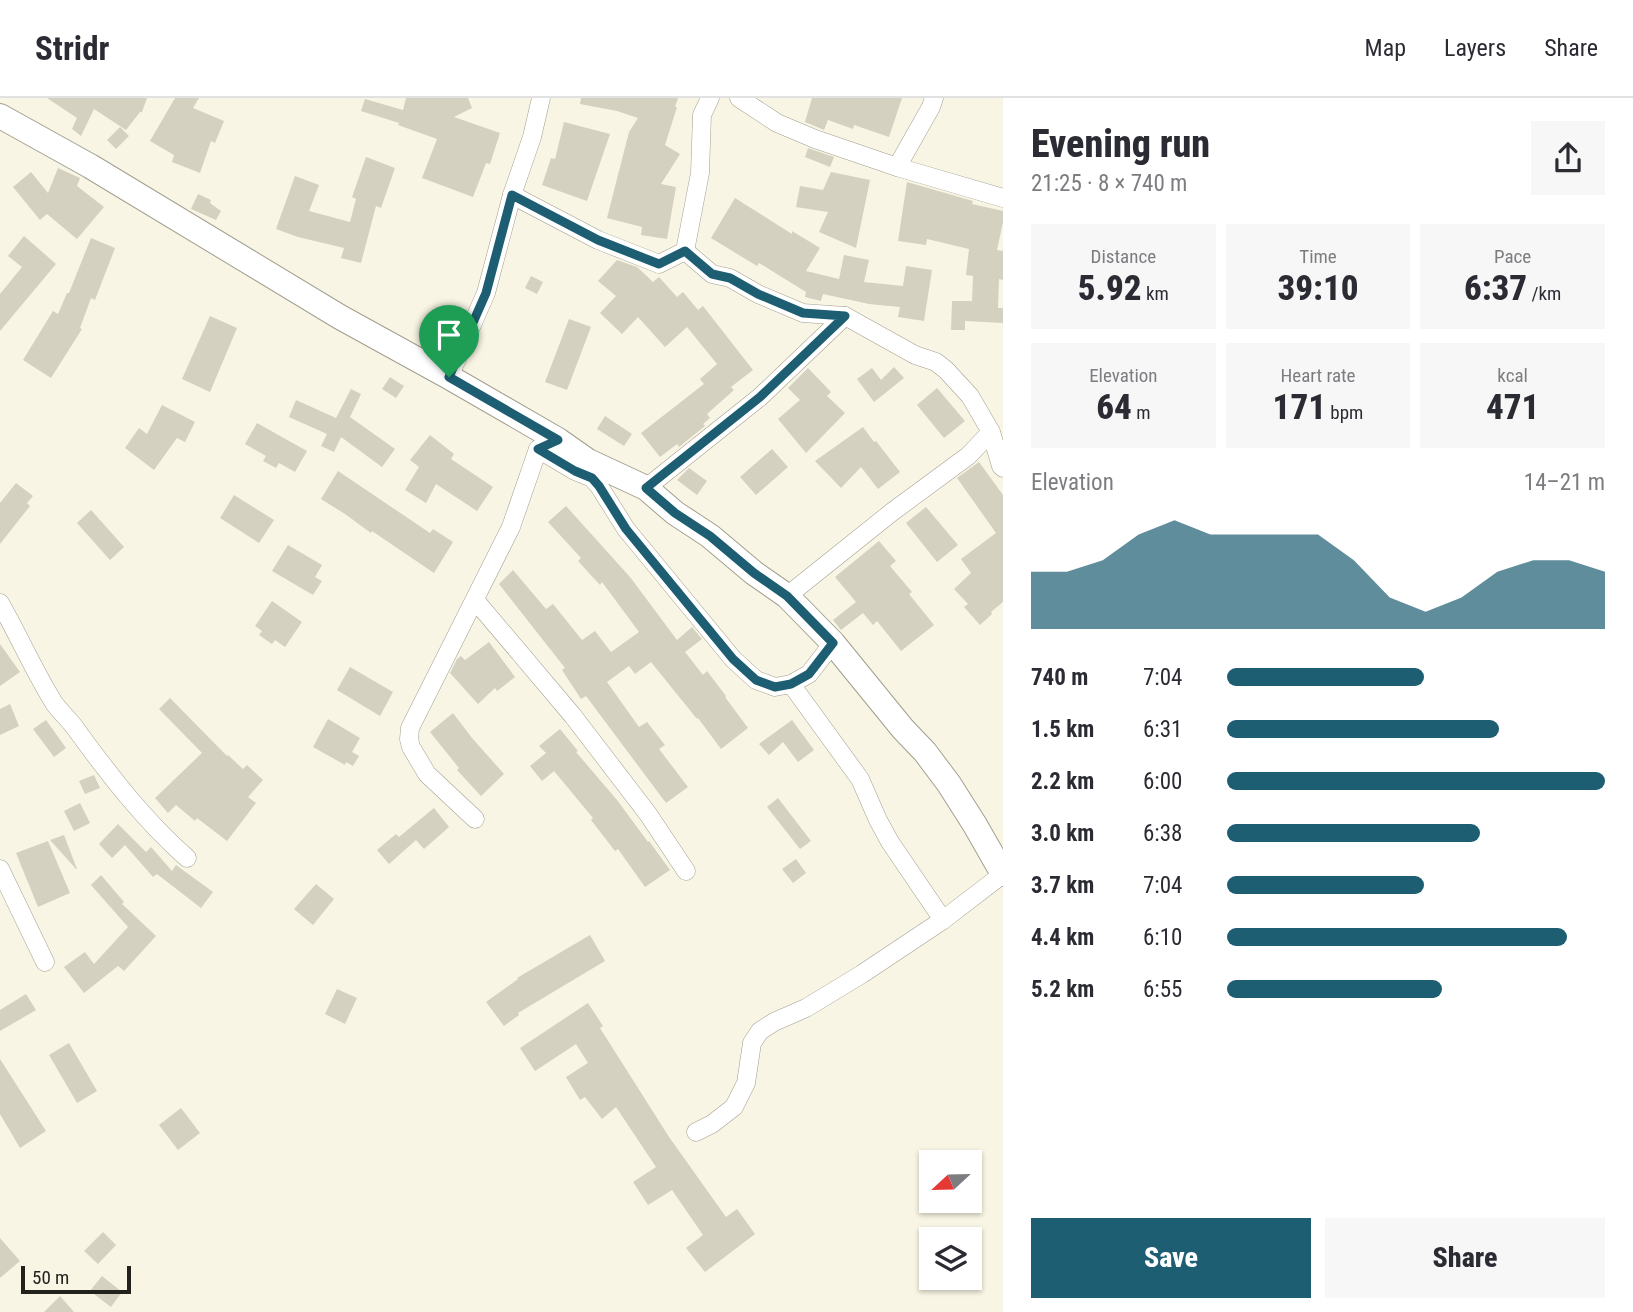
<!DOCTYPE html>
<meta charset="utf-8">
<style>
:root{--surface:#fff;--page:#f7f7f7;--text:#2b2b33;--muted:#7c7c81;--line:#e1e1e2;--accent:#1d5e73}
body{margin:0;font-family:"Roboto Condensed",sans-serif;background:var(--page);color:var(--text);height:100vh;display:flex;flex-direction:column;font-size:26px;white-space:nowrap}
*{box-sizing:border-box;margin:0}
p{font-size:23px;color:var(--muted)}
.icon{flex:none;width:38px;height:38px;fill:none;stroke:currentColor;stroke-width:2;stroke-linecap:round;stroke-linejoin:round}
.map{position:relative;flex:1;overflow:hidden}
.drawer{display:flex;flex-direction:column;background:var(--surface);width:630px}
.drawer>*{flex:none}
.needle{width:46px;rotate:248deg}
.tools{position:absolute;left:919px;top:1052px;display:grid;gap:14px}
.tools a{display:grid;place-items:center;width:63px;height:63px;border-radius:0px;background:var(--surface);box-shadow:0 2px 5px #0004;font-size:35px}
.scale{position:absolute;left:21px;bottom:18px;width:110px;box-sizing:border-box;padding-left:7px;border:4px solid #22211b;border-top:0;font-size:19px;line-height:24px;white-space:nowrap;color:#22211b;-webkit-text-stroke:5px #f9f5e4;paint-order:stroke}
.pin{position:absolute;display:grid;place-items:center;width:60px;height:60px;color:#fff;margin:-72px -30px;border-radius:50% 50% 50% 0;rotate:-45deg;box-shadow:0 0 7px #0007}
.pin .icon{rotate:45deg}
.round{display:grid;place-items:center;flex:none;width:74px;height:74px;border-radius:0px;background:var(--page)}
.headline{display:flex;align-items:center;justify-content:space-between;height:119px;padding:0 28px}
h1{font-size:38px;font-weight:800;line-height:52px}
.stats{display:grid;grid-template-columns:repeat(3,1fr);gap:10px;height:119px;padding:7px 28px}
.stats div{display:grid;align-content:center;border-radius:0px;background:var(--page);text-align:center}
.stats b{font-size:35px;font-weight:800}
.stats small{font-size:19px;font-weight:400}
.stats p{font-size:19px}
.chart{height:196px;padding:14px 28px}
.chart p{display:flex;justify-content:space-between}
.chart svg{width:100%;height:126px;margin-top:7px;fill:var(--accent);opacity:.7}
.action{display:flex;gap:14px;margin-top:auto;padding:14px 28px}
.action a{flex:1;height:80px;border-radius:0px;background:var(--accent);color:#fff;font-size:28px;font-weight:800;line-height:80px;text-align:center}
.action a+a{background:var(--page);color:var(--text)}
ul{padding:0 28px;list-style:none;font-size:23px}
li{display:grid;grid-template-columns:112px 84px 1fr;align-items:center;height:52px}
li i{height:18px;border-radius:9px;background:var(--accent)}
header{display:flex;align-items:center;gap:42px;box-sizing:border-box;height:98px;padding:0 35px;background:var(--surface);border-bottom:2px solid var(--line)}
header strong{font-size:33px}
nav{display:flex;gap:38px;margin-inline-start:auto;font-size:24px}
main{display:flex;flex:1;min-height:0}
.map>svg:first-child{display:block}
</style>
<header>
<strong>Stridr</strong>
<nav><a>Map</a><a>Layers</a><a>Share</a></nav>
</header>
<main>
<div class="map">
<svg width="1003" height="1214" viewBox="0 0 1003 1214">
<rect width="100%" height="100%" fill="#f9f5e4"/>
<g fill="#d4d1c0">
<path d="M47,0H147L142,14H140L126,32L94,11L81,38L72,31L77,20Z"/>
<path d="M175,0H199L193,10L224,23L215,45L211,43L200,75L172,64L174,57L150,43Z"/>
<path d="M406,0H468L472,10L454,19L500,35L490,66L486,65L473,99L422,80L437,41L398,27L399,25L361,13L365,1L403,12Z"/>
<path d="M581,0H678L675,9H677L665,47L680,56L661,86L676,89L667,141L641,137L642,129L607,120L629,34L638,20L617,13L580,6Z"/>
<path d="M812,0H902L889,39L854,27L853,31L828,22L824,32L805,24Z"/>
<path d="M564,24L610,36L587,103L542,87L551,60L555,61Z"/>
<path d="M120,29L129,38L116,51L107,42Z"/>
<path d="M808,50L834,59L830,69L805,59Z"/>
<path d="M366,59L395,70L381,110L376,108L361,165L341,160L344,150L298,139L276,131L295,78L319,87L309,113L350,124L356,101L352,99Z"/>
<path d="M58,70L80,80L77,88L104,109L77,141L47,116L40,122L13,89L31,74L48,95Z"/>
<path d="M831,74L870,82L856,150L819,134L828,114L796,109L800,88L823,92Z"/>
<path d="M907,84L973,103L972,106L1003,113V124L997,152L1003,153V182L999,181L998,210H1003V225L965,223V232H951L952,203H972L973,178L966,177L969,151L927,141L926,147L898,143Z"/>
<path d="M198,96L211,102L210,105L221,113L216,122L191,111Z"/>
<path d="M735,100L792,136V133L820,150L806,173L839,181L844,157L869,162L864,184L903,188L906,168L932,172L924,223L898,219L900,209L869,206L823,196L821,203L805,199L806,194L759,165L757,168L711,140Z"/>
<path d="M24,138L56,166L0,233V196L22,169L8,158Z"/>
<path d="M91,140L115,150L95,202L91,200L80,230L82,231L51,280L23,262L53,213L58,216L67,195H69Z"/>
<path d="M617,162L637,169L653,184L659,179L677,199L683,194L698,212L703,208L753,272L731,289L734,292L707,316L710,320L703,326L705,328L679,349L677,346L660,359L641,335L704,286L700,281L717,266L687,229L665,249L638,219L622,236L600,215L616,198L598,183Z"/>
<path d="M531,178L543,184L537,196L525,190Z"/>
<path d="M210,218L237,230L210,294L182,281Z"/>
<path d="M569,221L591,229L567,292L545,284Z"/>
<path d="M894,269L904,280L874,304L857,281L872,270L881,282Z"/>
<path d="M808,270L831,294L827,298L845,315L806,355L778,321L800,302L788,290Z"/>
<path d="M390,279L404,288L396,300L382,291Z"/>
<path d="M937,290L965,323L944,340L917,307Z"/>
<path d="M351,291L361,296L350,319L395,351L382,369L341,339L334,354L321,348L327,336L289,319L296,302L336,320Z"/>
<path d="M162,307L195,324L185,344L177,340L154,372L125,350L139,330L147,336Z"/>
<path d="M605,318L632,336L624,348L597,331Z"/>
<path d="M257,325L307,353L295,374L279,365L276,370L263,363L266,358L245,346Z"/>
<path d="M863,329L874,344L876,343L900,374L878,391L861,369L841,390L815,363Z"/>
<path d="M430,337L454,356L451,361L493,389L477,413L436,386L426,405L405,392L419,369L410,362Z"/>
<path d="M772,351L788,369L756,397L740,379Z"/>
<path d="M979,364L1003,397V504L991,514L992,516L980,527L964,509L968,506L954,491L971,475L961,461L996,435L957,380Z"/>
<path d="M689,370L707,383L697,397L677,382Z"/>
<path d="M338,373L430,435L433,431L453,444L434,475L372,433L371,435L345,416L321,401Z"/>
<path d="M16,385L33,398L27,405L30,408L0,446V405Z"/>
<path d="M234,397L274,422L259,445L220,420Z"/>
<path d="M566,408L630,479L677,542L692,529L702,541L685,554L703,577L707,573L726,598L725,599L748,630L721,651L698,620L697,621L651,564L635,576L629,568L607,584L639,629L647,624L665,647L659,651L688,689L666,705L586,598L581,601L562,572L565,570L499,486L513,472L546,511L553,506L582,542L595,533L611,554L639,534L602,484L600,487L578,463L581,460L548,424Z"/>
<path d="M926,409L958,447L937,464L906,425Z"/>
<path d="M91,412L124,449L110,462L77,425Z"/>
<path d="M879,443L896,463L890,468L912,494L909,496L934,527L901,553L877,523L873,527L863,515L841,532L833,522L856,504L835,479Z"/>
<path d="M288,447L322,467L315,479L322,483L313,497L272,473Z"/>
<path d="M272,503L302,524L285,549L275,542L272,546L259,537L262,533L255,528Z"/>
<path d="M489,544L515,579L497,593L495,590L478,606L450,575L457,561L461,558L465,562Z"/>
<path d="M0,546L20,574L0,588Z"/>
<path d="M350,569L393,594L380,618L337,592Z"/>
<path d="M170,600L227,658L228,657L243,671L247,667L263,682L248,699L256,705L227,743L197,720L195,723L176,707L168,715L155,700L202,655L159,611Z"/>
<path d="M10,606L19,628L0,637V611Z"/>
<path d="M453,615L472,640L504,676L481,698L457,672L459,670L430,634Z"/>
<path d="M328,621L360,640L352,654L359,658L353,668L346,664L345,667L313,649Z"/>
<path d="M46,622L66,650L54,659L33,631Z"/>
<path d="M792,622L814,652L798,664L783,644L769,657L759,646Z"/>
<path d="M560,631L578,653L576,654L617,702L648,744L649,743L670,772L645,789L618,751L615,753L591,722L593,720L554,673L542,683L530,668L546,655L539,648Z"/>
<path d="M94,677L100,690L85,696L79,683Z"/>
<path d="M778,700L811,743L800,751L767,709Z"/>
<path d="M80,705L90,725L74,733L64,713Z"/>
<path d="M434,710L449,729L424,751L416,742L389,766L377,752L396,736L399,739Z"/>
<path d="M118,726L146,754L151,749L172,773L176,767L213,794L201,810L157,776L153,779L125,747L112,760L99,746Z"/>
<path d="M64,737L77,771H76L50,742Z"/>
<path d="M48,743L70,795L38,809L16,755Z"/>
<path d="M796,761L806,775L793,785L782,771Z"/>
<path d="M101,777L124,804L122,806L156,838L124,873L118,868L84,895L64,869L85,854L94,866L128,829L91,787Z"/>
<path d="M316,786L334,801L313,827L294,811Z"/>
<path d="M590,837L605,863L518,915L519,917L504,928L486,904L518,881L517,880Z"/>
<path d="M337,891L357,900L345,926L325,916Z"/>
<path d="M26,896L36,912L0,933V912Z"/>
<path d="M588,905L603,928L600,930L669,1039L726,1119L737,1111L755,1136L705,1174L686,1150L703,1137L672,1092L648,1107L633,1084L656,1069L616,1009L602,1021L585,999L580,1002L566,979L588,965L576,946L535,973L520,950Z"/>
<path d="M69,945L97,993L77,1005L49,957Z"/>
<path d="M0,961L46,1033L20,1050L0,1016Z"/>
<path d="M181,1010L200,1035L178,1052L159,1027Z"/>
<path d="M103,1134L116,1147L98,1166L84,1153Z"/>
<path d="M0,1140L20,1163L0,1180Z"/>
<path d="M102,1178L122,1194L111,1209L90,1193Z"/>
<path d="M60,1198L74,1214H44Z"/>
</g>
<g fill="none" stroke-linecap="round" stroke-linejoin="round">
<defs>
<g id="street">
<path d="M739,0L777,25L815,41L897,69L1003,100"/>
<path d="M897,69L931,9L934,0"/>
<path d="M512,97L598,142L659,166L685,153L712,176L730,180L758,196L803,215L845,218L915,257L936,264L946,272L970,298L991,334L1001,368L1003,370"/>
<path d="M685,153L700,75L702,17L710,0"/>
<path d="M449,279L486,195L512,97L532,39L541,0"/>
<path d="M538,351L575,373L592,380L599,388L626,431L733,561L756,582L775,589L791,586L809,576L833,545"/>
<path d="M646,390L760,299L845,218"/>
<path d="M787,498L892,414L968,358L991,334"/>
<path d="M475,502L573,618L648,716L686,773"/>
<path d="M0,505C19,538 34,573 54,605C61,615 71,623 78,634C111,679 145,723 187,760"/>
<path d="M791,586L860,681L878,722L890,744L943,822"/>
<path d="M475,721L427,676L411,649L409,641L410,630L511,429L538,351L558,342"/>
<path d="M0,771L45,864"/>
<path d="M696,1034L712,1026L734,1009L746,985L752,945L760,933L774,924L806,910L862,876L943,822L1003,776"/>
</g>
<path id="secondary" d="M0,18L90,68L340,219L449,279L558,342L588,363L646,390L675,415L710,438L754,475L787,498L833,545L903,631L925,654L949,686L975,727L1003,776"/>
</defs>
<use href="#street" stroke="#a29f8f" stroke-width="19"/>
<use href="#secondary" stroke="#a29f8f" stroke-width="26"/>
<use href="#street" stroke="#fff" stroke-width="18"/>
<use href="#secondary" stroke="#fff" stroke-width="24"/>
</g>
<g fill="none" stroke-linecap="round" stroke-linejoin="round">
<defs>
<path id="route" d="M512,97L598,142L659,166L685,153L712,176L730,180L758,196L803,215L845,218L760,299L646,390L675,415L710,438L754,475L787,498L833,545L809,576L791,586L775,589L756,582L733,561L626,431L599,388L592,380L575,373L538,351L558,342L449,279L486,195Z"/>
</defs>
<use href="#route" stroke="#fff" stroke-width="14"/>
<use href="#route" stroke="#1d5e73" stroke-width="9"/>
</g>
</svg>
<div class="tools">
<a><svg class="needle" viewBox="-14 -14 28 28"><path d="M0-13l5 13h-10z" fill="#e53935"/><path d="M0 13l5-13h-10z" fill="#7c7c81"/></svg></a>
<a><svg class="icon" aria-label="layers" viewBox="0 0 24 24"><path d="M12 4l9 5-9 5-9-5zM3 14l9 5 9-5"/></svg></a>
</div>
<div class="scale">50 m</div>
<div class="pin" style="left:449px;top:279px;background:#1e9e55"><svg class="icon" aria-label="arrive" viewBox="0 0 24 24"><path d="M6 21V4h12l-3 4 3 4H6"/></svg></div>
</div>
<section class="drawer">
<div class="headline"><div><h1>Evening run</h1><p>21:25 · 8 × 740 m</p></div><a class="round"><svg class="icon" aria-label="share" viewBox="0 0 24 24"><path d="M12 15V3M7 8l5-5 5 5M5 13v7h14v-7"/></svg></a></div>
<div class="stats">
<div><p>Distance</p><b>5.92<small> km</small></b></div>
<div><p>Time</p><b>39:10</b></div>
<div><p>Pace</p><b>6:37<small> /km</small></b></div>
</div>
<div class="stats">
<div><p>Elevation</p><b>64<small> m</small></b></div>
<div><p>Heart rate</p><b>171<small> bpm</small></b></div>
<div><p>kcal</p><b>471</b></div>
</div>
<div class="chart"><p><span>Elevation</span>14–21 m</p>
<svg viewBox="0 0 160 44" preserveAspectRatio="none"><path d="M0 44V24L10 24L20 20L30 11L40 6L50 11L60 11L70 11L80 11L90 20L100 33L110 38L120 33L130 24L140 20L150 20L160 24V44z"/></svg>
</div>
<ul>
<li><b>740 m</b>7:04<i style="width:52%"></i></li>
<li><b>1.5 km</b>6:31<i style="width:72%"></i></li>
<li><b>2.2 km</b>6:00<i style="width:100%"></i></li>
<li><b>3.0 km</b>6:38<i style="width:67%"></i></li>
<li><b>3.7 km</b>7:04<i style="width:52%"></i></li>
<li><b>4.4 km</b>6:10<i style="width:90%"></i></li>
<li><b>5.2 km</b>6:55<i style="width:57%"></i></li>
</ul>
<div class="action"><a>Save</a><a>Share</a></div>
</section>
</main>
